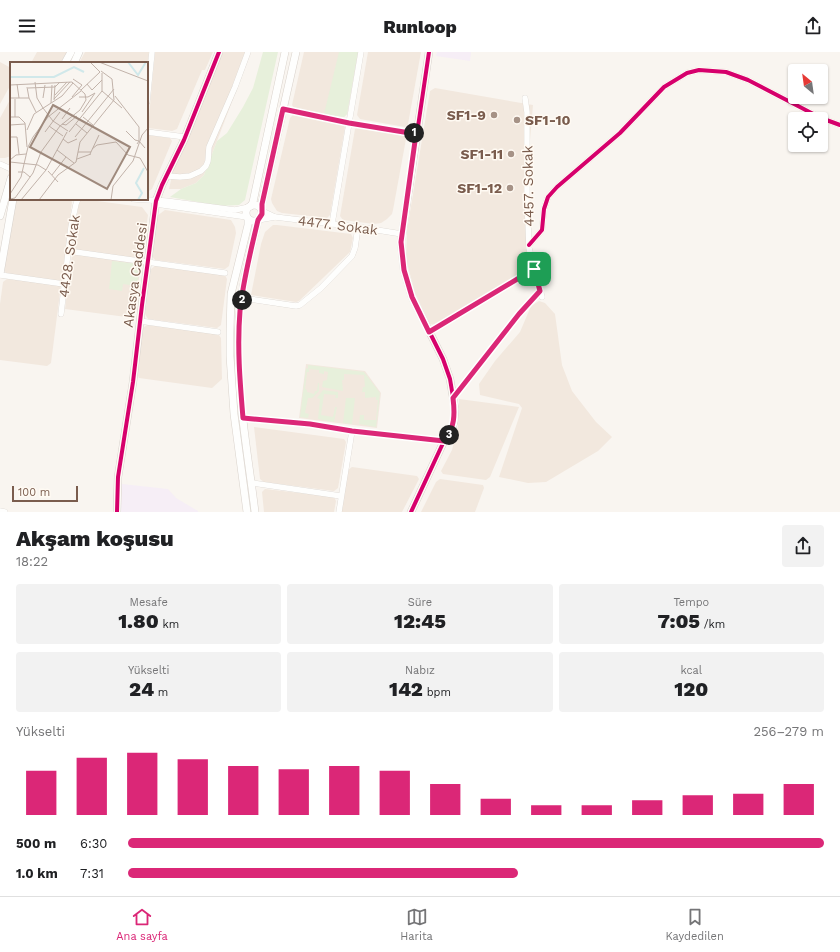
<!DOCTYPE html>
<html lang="tr">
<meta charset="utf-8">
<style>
:root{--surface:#fff;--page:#f2f2f2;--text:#202124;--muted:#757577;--line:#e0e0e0;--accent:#db2777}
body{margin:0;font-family:"Work Sans",sans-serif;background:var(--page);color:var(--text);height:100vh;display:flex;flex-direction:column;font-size:15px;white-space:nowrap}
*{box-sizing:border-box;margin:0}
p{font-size:13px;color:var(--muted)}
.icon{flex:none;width:22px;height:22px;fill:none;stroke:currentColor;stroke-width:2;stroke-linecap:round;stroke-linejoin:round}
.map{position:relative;height:460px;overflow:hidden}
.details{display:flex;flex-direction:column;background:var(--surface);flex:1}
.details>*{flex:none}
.needle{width:26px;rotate:331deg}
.tools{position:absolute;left:788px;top:12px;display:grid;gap:8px}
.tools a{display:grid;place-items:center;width:40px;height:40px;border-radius:4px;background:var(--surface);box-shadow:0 1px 3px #0004;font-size:20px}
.scale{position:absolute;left:12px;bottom:10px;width:66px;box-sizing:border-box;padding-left:4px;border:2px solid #7a5c4d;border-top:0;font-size:11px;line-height:14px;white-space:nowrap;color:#7a5c4d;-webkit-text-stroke:3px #fffaf3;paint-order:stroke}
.pin{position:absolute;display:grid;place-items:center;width:34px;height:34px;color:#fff;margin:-17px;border-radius:8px;box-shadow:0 2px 6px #0006}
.km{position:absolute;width:20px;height:20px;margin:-10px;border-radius:50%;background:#222;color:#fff;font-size:11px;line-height:20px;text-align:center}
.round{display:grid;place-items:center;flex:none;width:42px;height:42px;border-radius:4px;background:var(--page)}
.summary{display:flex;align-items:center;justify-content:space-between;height:68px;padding:0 16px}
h1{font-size:22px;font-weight:800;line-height:30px}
.metrics{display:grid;grid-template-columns:repeat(3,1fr);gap:6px;height:68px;padding:4px 16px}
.metrics div{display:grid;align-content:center;border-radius:4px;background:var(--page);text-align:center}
.metrics b{font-size:20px;font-weight:800}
.metrics small{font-size:11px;font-weight:400}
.metrics p{font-size:11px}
.chart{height:112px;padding:8px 16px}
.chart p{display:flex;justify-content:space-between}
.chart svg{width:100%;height:72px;margin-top:4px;stroke:var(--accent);stroke-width:6}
ul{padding:0 16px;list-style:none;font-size:13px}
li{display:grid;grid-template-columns:64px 48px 1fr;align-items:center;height:30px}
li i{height:10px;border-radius:5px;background:var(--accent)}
header{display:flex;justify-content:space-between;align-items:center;height:52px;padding:0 16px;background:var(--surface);font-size:18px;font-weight:800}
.tab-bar{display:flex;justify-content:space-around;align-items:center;height:56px;border-top:1px solid var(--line);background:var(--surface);font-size:11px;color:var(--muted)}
.tab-bar a{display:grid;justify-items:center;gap:2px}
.tab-bar .selected{color:var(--accent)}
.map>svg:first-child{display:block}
</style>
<header><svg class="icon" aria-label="menu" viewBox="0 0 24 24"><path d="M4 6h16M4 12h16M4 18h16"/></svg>Runloop<svg class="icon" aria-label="share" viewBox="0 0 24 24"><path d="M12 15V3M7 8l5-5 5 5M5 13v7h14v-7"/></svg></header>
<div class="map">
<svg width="840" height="460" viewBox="0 0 840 460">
<rect width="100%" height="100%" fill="#f9f5f0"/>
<g fill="#f2e8de">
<path d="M37,0H67L60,11H31Z"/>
<path d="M85,0H149L147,17V11H79Z"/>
<path d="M155,0H213L205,18H202L177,77L172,79L148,76Z"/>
<path d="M223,0H251L204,123L196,131L181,137H169L174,115Z"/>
<path d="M304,0H358L347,62L344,65L295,57L292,53Z"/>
<path d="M368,0H421L408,72L405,75L360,67L357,63Z"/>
<path d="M0,10L11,16V32L0,52Z"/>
<path d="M435,36L533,53L525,147L528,212L527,218L435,273L430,272L415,241L406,207L407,178L415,130L430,39Z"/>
<path d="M11,46V104L5,106H0V66Z"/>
<path d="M293,63L342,72L345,75L330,163L327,166L282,161L277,159L272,151L271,147L290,66Z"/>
<path d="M358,75L403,82L406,87L393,158L392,162L387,167L381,171L374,172L343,168L340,164L355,77Z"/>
<path d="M147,83L170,86L172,89L152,137L147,140Z"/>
<path d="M17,147H70L72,150L62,229L7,222L4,218L16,150Z"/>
<path d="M82,147L142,155L148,163L142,207L72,198L79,150Z"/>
<path d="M165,158L231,168L235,175L236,181L229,214L225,217L155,208L152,204L157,164Z"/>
<path d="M273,173H277L351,182L353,186L350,200L299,249L296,250L251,243L261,192L265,180Z"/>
<path d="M72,202L141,211L134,266L65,257Z"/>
<path d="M155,214L225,223L227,227L221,273L217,276L148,267L145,262L151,217Z"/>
<path d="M7,227L61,233L51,311L47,314L0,308V252L3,230Z"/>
<path d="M539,249L545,251L555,262L562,313L572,339L596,370L612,385L598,399L546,430L528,431L499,425L522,356L519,352L480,343L479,332L495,309L520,280L531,254Z"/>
<path d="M147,273L218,282L221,286L222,327L212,336L139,326L137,322L143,276Z"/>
<path d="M306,312L365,319L381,341L377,376L299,366Z"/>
<path d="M459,347L519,355L490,425L486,428L443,422L441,419L452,398L458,374Z"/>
<path d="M254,375L344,387L346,390L338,436L334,439L264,430L260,427Z"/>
<path d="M352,415L417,424L419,427L402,460H341L348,418Z"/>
<path d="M440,427L483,433L484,436L475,460H421L436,430Z"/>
<path d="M265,437L334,445L336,449L334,460H264L262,440Z"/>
</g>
<g fill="#f6eef6">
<path d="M437,0H471L470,9L436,4Z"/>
<path d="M122,432L168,437L176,446L198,459V460H121Z"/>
</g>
<g fill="#e7f0db">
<path d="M263,0H278L245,148L239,153L220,154L170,145L181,137L196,131L204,123L217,89L227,81L243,55L253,36Z"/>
<path d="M339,0H358L347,62L344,65L324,62Z"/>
<path d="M112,209L140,212L137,234L123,232L122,239L109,237Z"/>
<path d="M308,313L364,320L380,341L376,375L359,372L360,363H364V368H376L378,348H376V345L365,346V340H362L363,335H365L364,323L344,322V328H342L343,339L322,335L323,329L327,328L328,320L324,319V322L319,321V318L309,317V320H307L305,337L307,338V340L314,342L315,339H317L318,331H319V339L312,346H308L305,361L309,362L308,366L300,365L306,316L308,317Z"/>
<path d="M323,338L338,340V346H335L336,343L324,342L321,363L333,365L335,355H337L334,370L318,367L320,347L317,346Z"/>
<path d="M346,346H355L352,372L343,371Z"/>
</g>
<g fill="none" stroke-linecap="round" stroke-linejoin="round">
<defs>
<g id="minor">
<path d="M525,46L527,60V144L529,196L542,245"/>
<path d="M147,50L152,0"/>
<path d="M283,57L349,71L416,82"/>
<path d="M147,80L185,85"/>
<path d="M0,112L11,117"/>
<path d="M167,124L180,125L190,124L201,119L206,114L208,109L209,95L235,35L248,0"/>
<path d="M133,147L166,149L235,158L249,155"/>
<path d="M156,152L247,165"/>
<path d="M275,165L358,175L402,182"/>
<path d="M258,168L275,165L262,159"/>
<path d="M332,172L361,0"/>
<path d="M529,193L542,178L544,157L548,145L557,135L620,81L664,35L687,21L699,18L726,20L748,28L821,66L840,73"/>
<path d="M68,199L225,221"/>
<path d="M0,223L64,232"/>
<path d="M242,246L296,254L300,253L321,236L352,204L355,196L358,175"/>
<path d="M61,262L71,175L76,152L78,147"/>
<path d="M140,269L218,280"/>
<path d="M429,280L534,217"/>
<path d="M453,346L519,262L540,239"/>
<path d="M243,366L310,372L352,379L444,389"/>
<path d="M252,431L341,444"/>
<path d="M0,459L5,460"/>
<path d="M339,460L352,379"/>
</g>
<g id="tertiary">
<path d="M65,11L71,0"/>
<path d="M74,11L79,0"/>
<path d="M0,164L11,126"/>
<path d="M0,222L13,147"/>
<path d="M117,460L118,425L133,330L142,253L156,149L162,133L184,88L219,0"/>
<path d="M411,460L444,389L450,383L454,370L455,357L450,327L443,307L412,245L404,218L401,190L429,0"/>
</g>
<g id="secondary">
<circle cx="254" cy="161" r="8"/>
<path d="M251,154L253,150L285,0"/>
<path d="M262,159V151L296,0"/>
<path d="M247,460L234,362L230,304V281L231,242L248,173V167"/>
<path d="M255,460C247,393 233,325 240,258C243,227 251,198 258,168"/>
</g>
</defs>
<use href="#minor" stroke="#d7d1cb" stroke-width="6"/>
<use href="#tertiary" stroke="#d7d1cb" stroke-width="8"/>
<use href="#secondary" stroke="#d9d2cb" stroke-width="8"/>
<use href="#minor" stroke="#fefefd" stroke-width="5.5"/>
<use href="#tertiary" stroke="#fefefd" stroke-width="7"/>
<use href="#secondary" stroke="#fefefd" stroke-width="7"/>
<defs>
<g id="cycleway">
<path d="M529,193L542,178L544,157L548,145L557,135L620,81L664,35L687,21L699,18L726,20L748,28L821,66L840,73"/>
<path d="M117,460L118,425L133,330L142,253L156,149L162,133L184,88L219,0"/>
<path d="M411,460L444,389L450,383L454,370L455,357L450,327L443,307L412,245L404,218L401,190L429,0"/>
</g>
</defs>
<use href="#cycleway" stroke="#fffaf3" stroke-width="6"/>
<use href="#cycleway" stroke="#d6006c" stroke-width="4"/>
</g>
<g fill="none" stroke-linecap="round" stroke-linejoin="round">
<defs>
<path id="route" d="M283,57L349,71L416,82L401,190L404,218L412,245L429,280L534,217L540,239L519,262L453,346C455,362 455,376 444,389L352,379L310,372L243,366C240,330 237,295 240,259C243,228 251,198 258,168L262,162V152Z"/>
</defs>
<use href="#route" stroke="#fff" stroke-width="8"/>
<use href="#route" stroke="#db2777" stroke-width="5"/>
</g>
<g fill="#a69286" stroke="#fffaf3" stroke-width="1.5">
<circle cx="494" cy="63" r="4"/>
<circle cx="517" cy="68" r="4"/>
<circle cx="511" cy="102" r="4"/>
<circle cx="510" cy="136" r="4"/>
</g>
<g text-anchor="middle" stroke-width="3" stroke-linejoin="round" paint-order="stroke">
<g font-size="14" font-weight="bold" fill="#7a5c4d" stroke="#fffaf3" text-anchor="end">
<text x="486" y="68">SF1-9</text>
<text x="525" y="73" text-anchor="start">SF1-10</text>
<text x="503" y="107">SF1-11</text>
<text x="502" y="141">SF1-12</text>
</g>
<g font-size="14" fill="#7a5c4d" stroke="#fffaf3">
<text transform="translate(528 134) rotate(-91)" y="5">4457. Sokak</text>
<text transform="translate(338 173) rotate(7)" y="5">4477. Sokak</text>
<text transform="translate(69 204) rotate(-82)" y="5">4428. Sokak</text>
<text transform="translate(135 223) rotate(-82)" y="5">Akasya Caddesi</text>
</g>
</g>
<g transform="translate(10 10)">
<rect width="138" height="138" fill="#f9f5f0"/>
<path fill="none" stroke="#d0e8ea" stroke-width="2" d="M118,0L128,13L136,0M0,15H44L64,5L74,10M128,138L132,131L126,121L134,106"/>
<path fill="none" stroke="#c2b3aa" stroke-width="1" d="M80,0L90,10M89,0L138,19M25,20L27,36L33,46L43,59L58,69M7,22L9,36M77,22L82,28L92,18M0,23L62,20L75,32L76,38L70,48L50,64L31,90L23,111L5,136L0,137M17,25L19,36L26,50M18,26L45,25L50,20M71,28L90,10M92,29L112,46M45,33L57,20M105,34L129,65V79L135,86M62,35L72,23L63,17M69,35H78L85,31L72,50M0,36H19M33,36L35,23M5,37V55M44,37L60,20M44,38L45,23M41,41L42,23M0,55H9L15,61L17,85M73,55L83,63M52,57L60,46M52,62L56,63L67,54M66,62L77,71M0,63L15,62M39,64L53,74M17,68L24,52L52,34L63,21M116,69L125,78L129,79L127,82M35,70L50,50M59,70L92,29V11M0,75H7L9,92M65,75L104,27M53,77L58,81L67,77M82,87L87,83L106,80L118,93L130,96L138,110M47,88L64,101M68,90H81M80,92L89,73M67,97L81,92M0,98L6,93L16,92M0,100L28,103L36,108M36,108L57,70M38,109L48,120M8,110H14L20,115M42,113L56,95M0,132L11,115L18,85L23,75L38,55L71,29M11,138L36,108M29,138L48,113L66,100L70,80L104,38L102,17L91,9M101,138L103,124L123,99L132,73L138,66"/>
<path fill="#9f8a7d" fill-opacity="0.15" stroke="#9f8a7d" stroke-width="2" d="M43,43L120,85L97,127L20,85Z"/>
<rect width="138" height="138" fill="none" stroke="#7a5c4d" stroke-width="2"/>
</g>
</svg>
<div class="tools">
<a><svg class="needle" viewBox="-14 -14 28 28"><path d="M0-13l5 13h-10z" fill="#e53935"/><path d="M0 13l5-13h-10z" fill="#757577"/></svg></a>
<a><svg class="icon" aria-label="locate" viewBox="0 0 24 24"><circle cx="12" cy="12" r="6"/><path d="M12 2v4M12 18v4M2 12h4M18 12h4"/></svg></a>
</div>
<div class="scale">100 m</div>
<div class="pin" style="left:534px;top:217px;background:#1e9e55"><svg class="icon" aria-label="arrive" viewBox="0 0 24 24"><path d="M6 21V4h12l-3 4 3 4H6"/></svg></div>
<b class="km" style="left:414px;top:81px">1</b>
<b class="km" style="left:242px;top:248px">2</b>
<b class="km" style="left:449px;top:383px">3</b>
</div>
<section class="details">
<div class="summary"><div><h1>Akşam koşusu</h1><p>18:22</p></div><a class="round"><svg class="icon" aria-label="share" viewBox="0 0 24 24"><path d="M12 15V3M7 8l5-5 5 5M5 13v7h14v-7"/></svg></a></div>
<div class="metrics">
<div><p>Mesafe</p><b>1.80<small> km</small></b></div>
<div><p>Süre</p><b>12:45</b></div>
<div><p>Tempo</p><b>7:05<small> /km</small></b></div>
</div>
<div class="metrics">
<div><p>Yükselti</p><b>24<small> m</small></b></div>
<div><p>Nabız</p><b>142<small> bpm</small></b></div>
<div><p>kcal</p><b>120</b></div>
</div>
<div class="chart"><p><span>Yükselti</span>256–279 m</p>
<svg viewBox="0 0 160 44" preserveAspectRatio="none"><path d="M5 44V17M15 44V9M25 44V6M35 44V10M45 44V14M55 44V16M65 44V14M75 44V17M85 44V25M95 44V34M105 44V38M115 44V38M125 44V35M135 44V32M145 44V31M155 44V25"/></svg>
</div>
<ul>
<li><b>500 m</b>6:30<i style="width:100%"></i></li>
<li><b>1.0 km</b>7:31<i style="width:56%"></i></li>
</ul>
</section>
<nav class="tab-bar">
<a class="selected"><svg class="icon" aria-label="home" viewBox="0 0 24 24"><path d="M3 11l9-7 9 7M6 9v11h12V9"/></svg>Ana sayfa</a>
<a><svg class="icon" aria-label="map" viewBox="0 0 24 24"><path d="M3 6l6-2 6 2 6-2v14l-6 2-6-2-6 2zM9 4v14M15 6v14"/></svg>Harita</a>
<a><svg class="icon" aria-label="saved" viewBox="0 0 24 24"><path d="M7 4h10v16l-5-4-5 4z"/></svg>Kaydedilen</a>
</nav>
